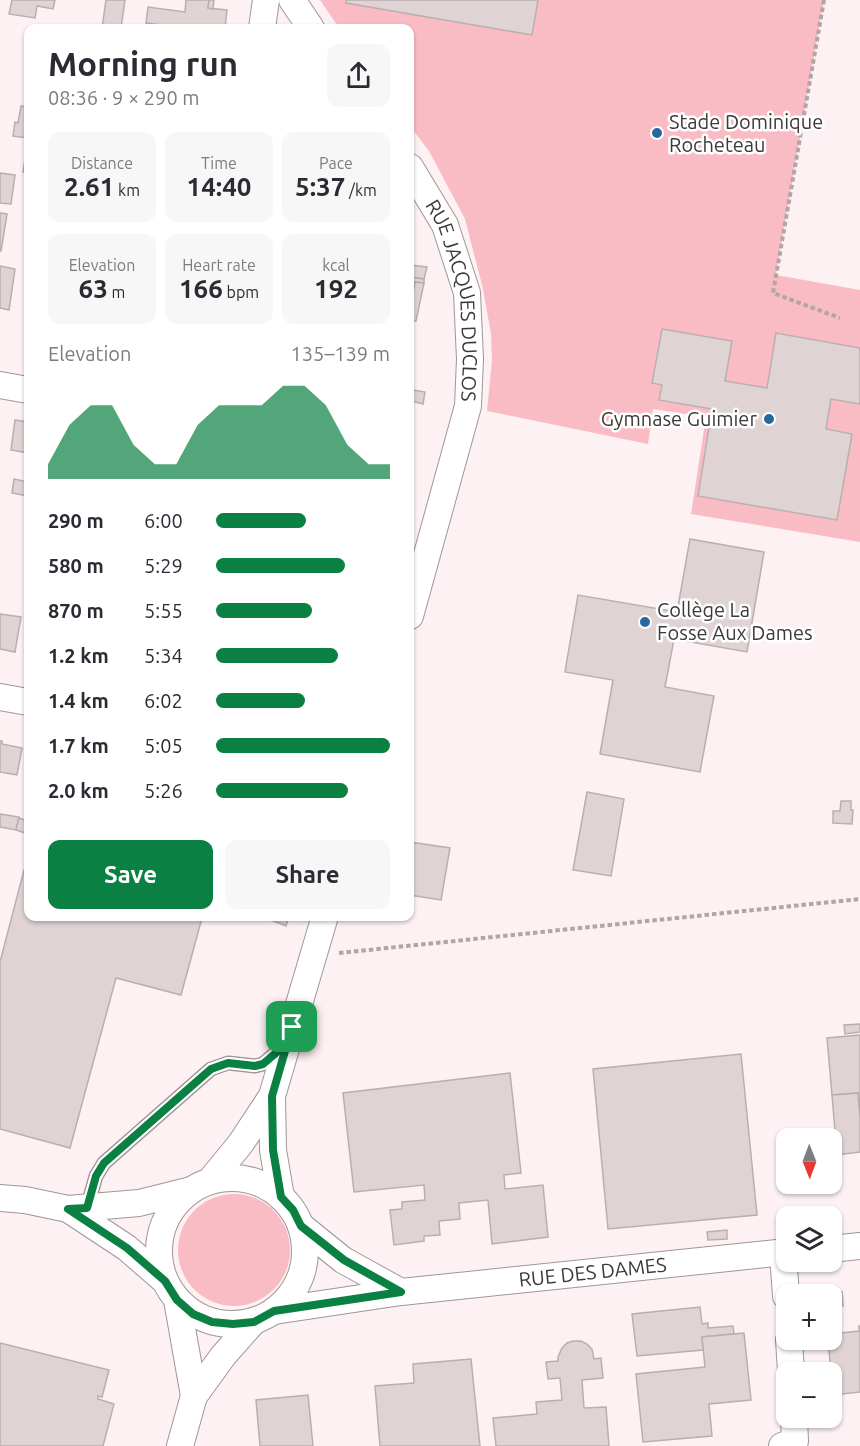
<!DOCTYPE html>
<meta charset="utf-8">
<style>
:root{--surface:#fff;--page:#f7f7f7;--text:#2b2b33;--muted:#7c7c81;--accent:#0b8043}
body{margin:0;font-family:Ubuntu,sans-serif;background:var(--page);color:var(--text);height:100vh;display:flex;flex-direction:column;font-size:22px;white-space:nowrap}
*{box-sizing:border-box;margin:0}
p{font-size:20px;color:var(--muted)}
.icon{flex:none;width:33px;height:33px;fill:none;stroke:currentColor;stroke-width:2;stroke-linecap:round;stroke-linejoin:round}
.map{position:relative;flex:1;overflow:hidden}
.drawer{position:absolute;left:24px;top:24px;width:390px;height:897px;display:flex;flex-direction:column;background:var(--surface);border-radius:12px;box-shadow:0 2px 4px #0004}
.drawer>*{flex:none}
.needle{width:39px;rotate:179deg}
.fabs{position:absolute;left:776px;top:1128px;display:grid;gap:12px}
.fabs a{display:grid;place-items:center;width:66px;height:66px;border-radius:12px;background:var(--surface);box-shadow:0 2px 4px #0004;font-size:30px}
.pin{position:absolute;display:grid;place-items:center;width:51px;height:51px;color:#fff;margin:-26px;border-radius:12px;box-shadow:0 3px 9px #0006}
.round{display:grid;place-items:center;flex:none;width:63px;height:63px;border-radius:12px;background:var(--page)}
.head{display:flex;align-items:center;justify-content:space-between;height:102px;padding:0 24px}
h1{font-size:33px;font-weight:700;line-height:45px}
.figures{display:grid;grid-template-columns:repeat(3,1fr);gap:9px;height:102px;padding:6px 24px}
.figures div{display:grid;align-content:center;border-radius:12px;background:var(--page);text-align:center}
.figures b{font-size:26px;font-weight:700}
.figures small{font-size:16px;font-weight:400}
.figures p{font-size:16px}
.chart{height:168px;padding:12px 24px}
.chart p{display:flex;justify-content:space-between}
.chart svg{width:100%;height:108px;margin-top:6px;fill:var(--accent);opacity:.7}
.button{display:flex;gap:12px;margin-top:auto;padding:12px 24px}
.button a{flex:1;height:69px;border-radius:12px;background:var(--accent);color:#fff;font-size:24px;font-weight:700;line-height:69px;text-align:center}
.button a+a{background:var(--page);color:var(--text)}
ul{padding:0 24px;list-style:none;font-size:20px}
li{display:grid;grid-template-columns:96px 72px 1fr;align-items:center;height:45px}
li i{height:15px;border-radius:8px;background:var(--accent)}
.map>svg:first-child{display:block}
</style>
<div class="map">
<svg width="860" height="1446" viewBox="0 0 860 1446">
<rect width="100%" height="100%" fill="#fdf1f3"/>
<g fill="#fabcc4">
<path d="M320,0H824L776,275L860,290V542L691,514L706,417L653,409L648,444L487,411L492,360L491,334L483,289L465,219L429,151L410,126V28H339Z"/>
<circle cx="234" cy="1250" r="56"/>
</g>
<g fill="#dfd3d4" stroke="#baafb0" stroke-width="1.5">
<path d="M12,0H55L53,9L37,6L35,18L9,14Z"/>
<path d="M106,0H125L121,28H102Z"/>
<path d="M186,0H209L208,8L227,10L225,28H186L146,23L148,7L185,12Z"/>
<path d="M209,0H214L213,9L208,8Z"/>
<path d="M346,0H538L532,35L346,3Z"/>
<path d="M21,106L28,107V138L13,136L15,122L18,123Z"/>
<path d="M28,141V173L23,172Z"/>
<path d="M0,173L15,175L11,204L0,203Z"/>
<path d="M0,213L7,214L1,251H0Z"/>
<path d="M410,265L427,267L424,279L411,277L410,281Z"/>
<path d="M0,266L15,269L9,310L0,308Z"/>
<path d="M411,277L424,279V283L410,282Z"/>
<path d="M415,282L424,283L416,321L410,320V308Z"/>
<path d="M662,329L732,341L725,381L767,388L776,333L860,348V404L831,399L826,429L852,434L837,520L698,496L712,409L659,400L662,385L652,383Z"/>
<path d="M413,390L425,392L423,404L412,401Z"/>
<path d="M15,420L28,422V453L11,450Z"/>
<path d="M14,479L28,482V496L12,493Z"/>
<path d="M690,539L764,552L747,652L674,639L665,687L714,696L700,772L600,754L613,680L565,672L578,595L677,612Z"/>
<path d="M0,614L21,617L15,652L0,649Z"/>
<path d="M0,741H2V744L22,748L17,775L0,772Z"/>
<path d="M587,792L624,799L611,876L573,870Z"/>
<path d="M841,801H851V810H853L852,824L833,823V811H840Z"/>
<path d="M0,814L19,817L16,830L0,827Z"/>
<path d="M19,818L28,821V834L16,830Z"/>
<path d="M410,842L450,848L441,900L410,895Z"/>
<path d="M24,870L28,872V916H196L202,918L181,995L116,978L70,1148L0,1129V962Z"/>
<path d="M261,916H289L286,926Z"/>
<path d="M860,1024V1032L845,1034L844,1025Z"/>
<path d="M860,1035V1118L858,1093L832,1095L827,1038Z"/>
<path d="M741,1054L757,1215L608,1229L593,1069Z"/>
<path d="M510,1073L521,1173L504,1175L505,1189L543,1185L548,1237L492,1244L488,1200L459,1203L460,1219L439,1221L440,1235L424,1236V1241L394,1245L390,1210L402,1209V1202L425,1200L424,1185L354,1192L343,1093Z"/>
<path d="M858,1093L860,1118V1152L837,1155L832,1095Z"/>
<path d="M727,1230V1239L708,1240L707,1232Z"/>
<path d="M842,1292L843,1306L831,1307V1294L829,1293Z"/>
<path d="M700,1307L702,1324L708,1323V1328L733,1326L734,1334L702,1337L703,1350L637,1356L632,1314Z"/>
<path d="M859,1326H860V1392L833,1395L828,1340H831V1334L859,1331Z"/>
<path d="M744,1333L751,1400L709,1404L712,1436L643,1442L636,1374L705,1367L702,1337Z"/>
<path d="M573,1341H581L587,1344L592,1349L594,1359L601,1358L603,1378L582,1380L584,1408L606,1407L609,1446H496L493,1418L537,1414L536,1402L562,1400L560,1378L548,1379L546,1362L558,1361V1357L562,1348L567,1343Z"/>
<path d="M0,1343L109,1370L102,1397L98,1396V1399L114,1404L103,1446H0Z"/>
<path d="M471,1359L480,1446H380L375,1386L414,1383L413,1364Z"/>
<path d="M308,1395L313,1446H260L256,1400Z"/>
</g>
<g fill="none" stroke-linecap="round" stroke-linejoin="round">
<defs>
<path id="service" d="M87,1208L96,1176L104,1163L211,1069L228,1063L255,1066L263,1064L277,1052L280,1046"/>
<g id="minor">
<path d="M292,0L311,28"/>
<path d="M262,28L266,0"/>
<path id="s1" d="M410,167L445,225L467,293L470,359L468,406L410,616"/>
<path d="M0,385L28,390"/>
<path d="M0,697L28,702"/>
<path d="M272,1096L273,1150L281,1197"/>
<circle cx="232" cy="1251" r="73"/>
<path d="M210,1181L241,1143L272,1096L325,916"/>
<path d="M0,1198L25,1200L68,1209L139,1203L191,1190"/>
<path d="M68,1209L127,1248L165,1281"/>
<path d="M301,1226L343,1260L401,1292"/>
<path d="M831,1249L860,1246"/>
<path d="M783,1253L786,1296"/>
<path d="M177,1300L194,1396"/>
<path id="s2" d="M274,1311L401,1292L786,1252"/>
<path d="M789,1340L791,1372"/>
<path d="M180,1446L194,1396L223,1356L254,1321"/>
<path d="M782,1446L795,1441L794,1418"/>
</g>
</defs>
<use href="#service" stroke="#a09597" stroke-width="15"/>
<use href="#minor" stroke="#a09597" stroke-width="28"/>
<g stroke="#afa6a7" stroke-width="4" stroke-dasharray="4.5 3" stroke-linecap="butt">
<path d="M824,0L773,293L840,318"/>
<path d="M339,953L860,899"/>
</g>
<use href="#service" stroke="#fff" stroke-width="12"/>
<use href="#minor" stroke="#fff" stroke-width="26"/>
</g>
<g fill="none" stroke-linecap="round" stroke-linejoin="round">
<defs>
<path id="route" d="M292,1027L272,1096L273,1150L281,1197L293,1210L301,1226L344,1260L401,1292L274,1311L254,1322L233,1324L212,1322L193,1314L177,1300L165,1281L127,1248L68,1209L87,1208L96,1176L104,1163L211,1069L228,1063L255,1066L263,1064L277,1052Z"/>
</defs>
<use href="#route" stroke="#fff" stroke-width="12"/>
<use href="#route" stroke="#0b8043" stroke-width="8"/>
</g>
<g fill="#27699f" stroke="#fff" stroke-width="2">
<circle cx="657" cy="133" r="6"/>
<circle cx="769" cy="419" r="6"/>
<circle cx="645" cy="622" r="6"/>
</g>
<g text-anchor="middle" stroke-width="5" stroke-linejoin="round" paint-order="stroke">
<g font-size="20" fill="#3d3939" stroke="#fff" text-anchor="start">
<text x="669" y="129">Stade Dominique<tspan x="669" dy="23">Rocheteau</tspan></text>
<text x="757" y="426" text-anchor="end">Gymnase Guimier</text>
<text x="657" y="617">Collège La<tspan x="657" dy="23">Fosse Aux Dames</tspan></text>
</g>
<g font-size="20" fill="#3d3939" stroke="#fff">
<text dy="7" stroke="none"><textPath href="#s1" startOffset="144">RUE JACQUES DUCLOS</textPath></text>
<text dy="7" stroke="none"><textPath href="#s2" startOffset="321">RUE DES DAMES</textPath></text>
</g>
</g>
</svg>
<div class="fabs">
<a><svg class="needle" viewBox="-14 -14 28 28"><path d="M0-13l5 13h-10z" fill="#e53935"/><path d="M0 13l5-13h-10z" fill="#7c7c81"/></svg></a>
<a><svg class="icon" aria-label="layers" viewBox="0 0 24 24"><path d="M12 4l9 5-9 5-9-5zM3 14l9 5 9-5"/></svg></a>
<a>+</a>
<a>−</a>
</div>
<div class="pin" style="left:292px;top:1027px;background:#1e9e55"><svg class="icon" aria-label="arrive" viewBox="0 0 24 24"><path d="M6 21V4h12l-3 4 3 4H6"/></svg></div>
<section class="drawer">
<div class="head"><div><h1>Morning run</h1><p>08:36 · 9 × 290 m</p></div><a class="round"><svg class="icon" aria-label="share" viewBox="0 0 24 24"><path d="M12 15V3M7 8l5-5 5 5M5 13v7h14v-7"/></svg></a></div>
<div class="figures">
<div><p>Distance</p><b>2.61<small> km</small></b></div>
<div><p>Time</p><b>14:40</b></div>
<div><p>Pace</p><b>5:37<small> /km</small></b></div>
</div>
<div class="figures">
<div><p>Elevation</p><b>63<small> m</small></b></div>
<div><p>Heart rate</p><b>166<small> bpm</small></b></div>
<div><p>kcal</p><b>192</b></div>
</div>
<div class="chart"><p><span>Elevation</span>135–139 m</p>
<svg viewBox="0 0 160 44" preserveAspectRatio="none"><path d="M0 44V38L10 22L20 14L30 14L40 30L50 38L60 38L70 22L80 14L90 14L100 14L110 6L120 6L130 14L140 30L150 38L160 38V44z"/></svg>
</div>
<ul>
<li><b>290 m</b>6:00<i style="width:52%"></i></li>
<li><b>580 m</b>5:29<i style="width:74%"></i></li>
<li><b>870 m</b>5:55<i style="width:55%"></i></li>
<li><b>1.2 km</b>5:34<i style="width:70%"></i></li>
<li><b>1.4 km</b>6:02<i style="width:51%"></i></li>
<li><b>1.7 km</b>5:05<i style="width:100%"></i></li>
<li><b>2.0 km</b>5:26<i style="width:76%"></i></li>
</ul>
<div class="button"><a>Save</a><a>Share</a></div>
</section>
</div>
